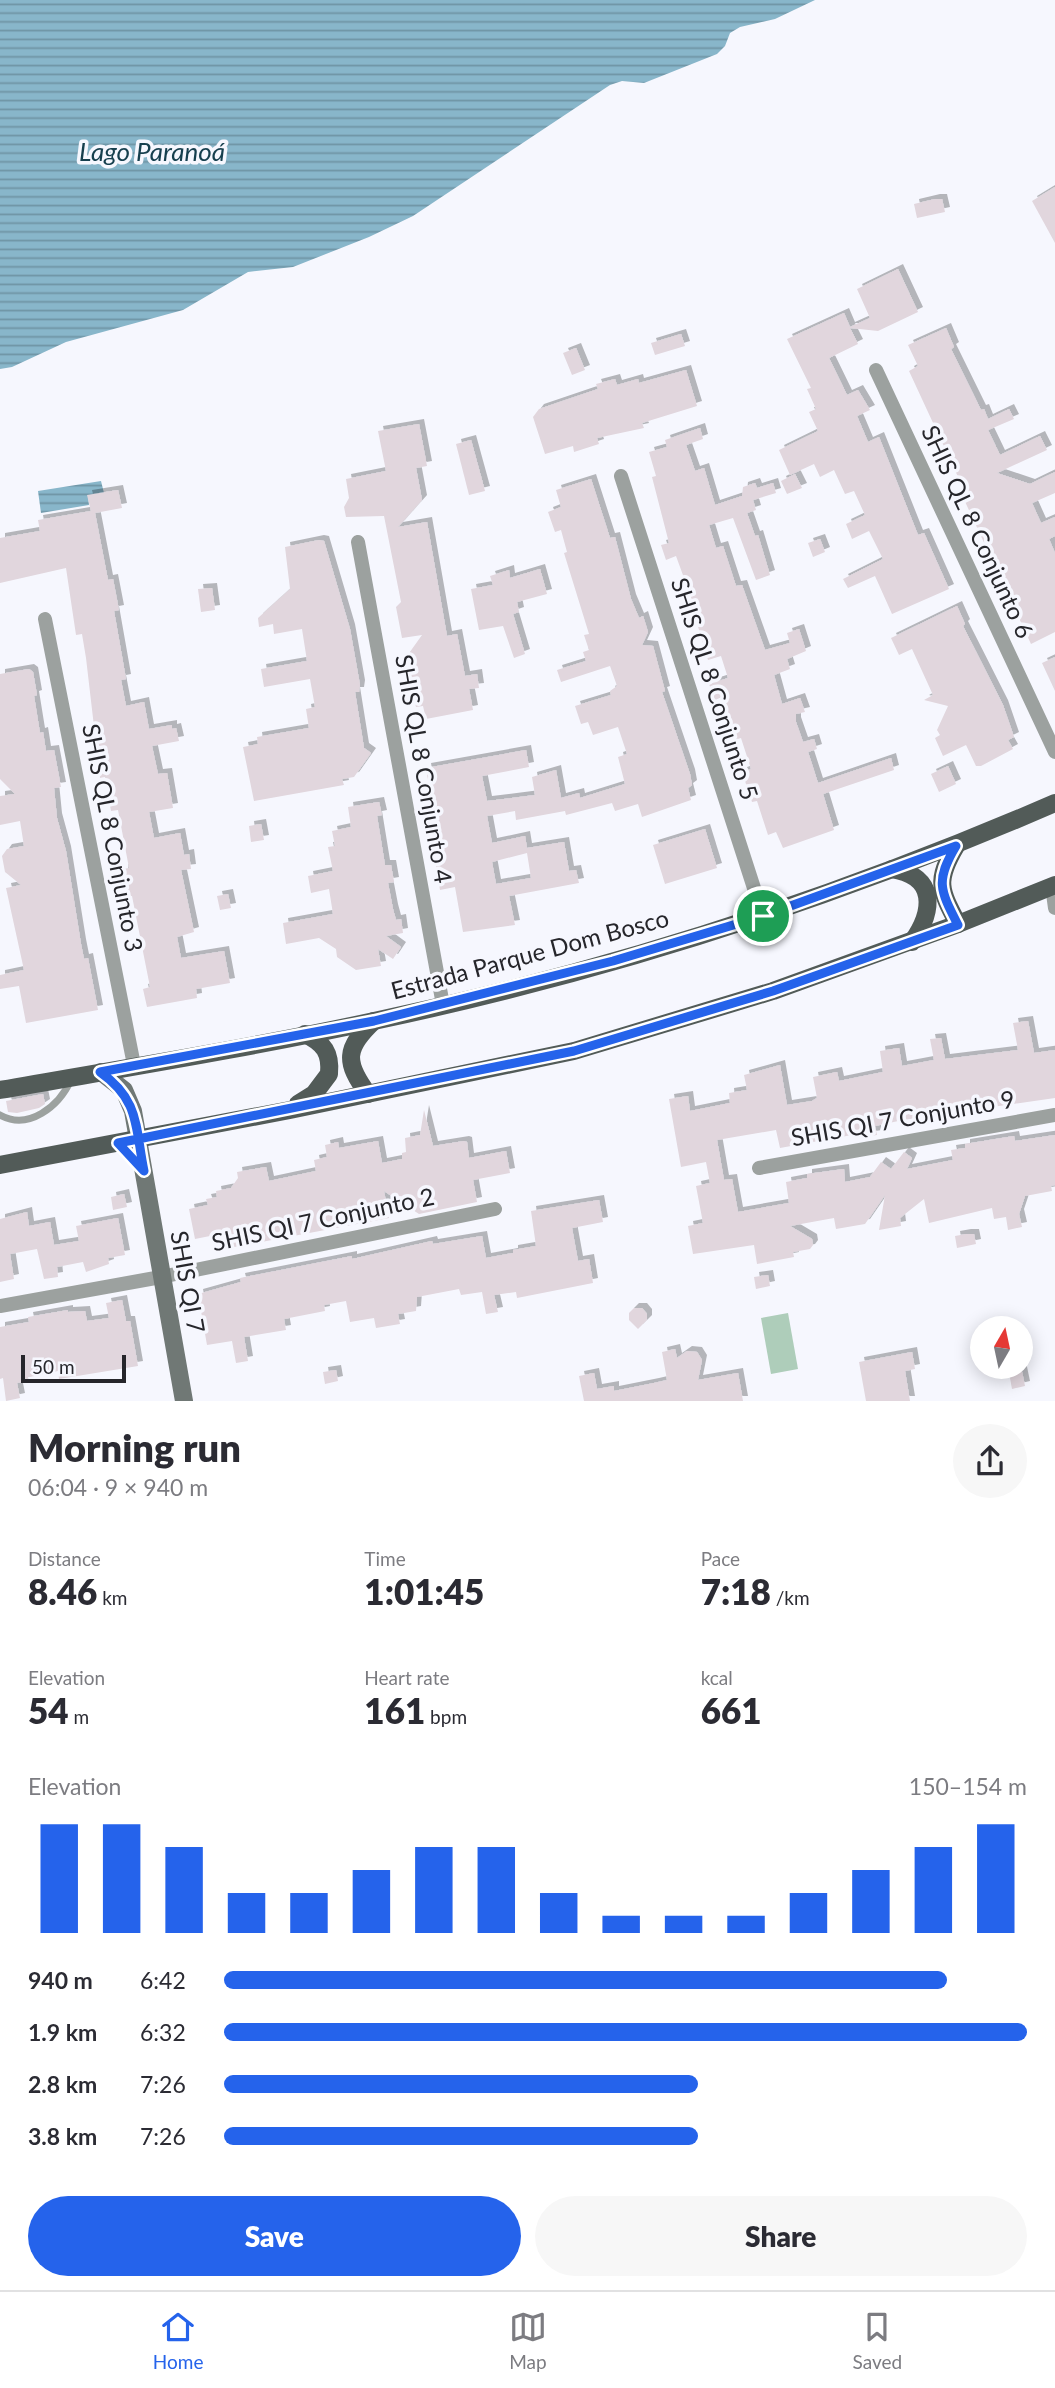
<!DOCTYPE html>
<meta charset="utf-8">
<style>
:root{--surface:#fff;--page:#f7f7f7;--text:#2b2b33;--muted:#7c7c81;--line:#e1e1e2;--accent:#2563eb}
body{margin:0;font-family:Lato,sans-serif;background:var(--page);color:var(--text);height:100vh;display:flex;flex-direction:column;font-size:26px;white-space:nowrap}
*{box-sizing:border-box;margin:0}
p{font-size:23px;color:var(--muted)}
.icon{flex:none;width:38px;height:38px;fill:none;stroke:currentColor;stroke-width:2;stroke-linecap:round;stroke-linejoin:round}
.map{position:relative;height:1401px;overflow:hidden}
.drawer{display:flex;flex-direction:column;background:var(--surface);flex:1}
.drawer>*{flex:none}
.needle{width:46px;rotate:9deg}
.controls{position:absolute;left:970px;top:1316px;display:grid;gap:14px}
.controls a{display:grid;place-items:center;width:63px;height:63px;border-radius:50%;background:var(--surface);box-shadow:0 4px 18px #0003;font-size:35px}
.scale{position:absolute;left:21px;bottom:18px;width:105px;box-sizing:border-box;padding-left:7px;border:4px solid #26262b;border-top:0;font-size:19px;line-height:24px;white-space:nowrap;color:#26262b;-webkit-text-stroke:5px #f6f7fe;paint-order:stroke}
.pin{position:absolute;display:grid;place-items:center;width:60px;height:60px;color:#fff;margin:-30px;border:4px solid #fff;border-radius:50%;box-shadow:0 2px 7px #0007}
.round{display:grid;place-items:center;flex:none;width:74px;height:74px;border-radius:37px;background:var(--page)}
.overview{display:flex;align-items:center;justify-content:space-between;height:119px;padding:0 28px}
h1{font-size:38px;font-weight:800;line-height:52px}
.figures{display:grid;grid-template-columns:repeat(3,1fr);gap:10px;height:119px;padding:7px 28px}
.figures div{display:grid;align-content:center}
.figures b{font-size:35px;font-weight:800}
.figures small{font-size:19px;font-weight:400}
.figures p{font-size:19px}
.chart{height:196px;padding:14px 28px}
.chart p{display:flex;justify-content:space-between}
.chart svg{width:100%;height:126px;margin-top:7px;stroke:var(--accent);stroke-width:6}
.primary-button{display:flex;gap:14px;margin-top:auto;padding:14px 28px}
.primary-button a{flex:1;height:80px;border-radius:42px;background:var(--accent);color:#fff;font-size:28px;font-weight:800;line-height:80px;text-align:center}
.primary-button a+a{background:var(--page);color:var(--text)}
ul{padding:0 28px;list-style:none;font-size:23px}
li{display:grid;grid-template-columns:112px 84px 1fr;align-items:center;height:52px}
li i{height:18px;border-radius:9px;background:var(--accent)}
.menu{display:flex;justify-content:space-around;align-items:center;height:98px;border-top:2px solid var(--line);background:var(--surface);font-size:19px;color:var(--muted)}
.menu a{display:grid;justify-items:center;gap:4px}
.menu .on{color:var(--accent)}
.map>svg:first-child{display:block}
</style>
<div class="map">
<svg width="1055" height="1401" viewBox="0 0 1055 1401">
<defs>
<pattern id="water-rules" width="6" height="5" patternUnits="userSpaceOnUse" patternTransform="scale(1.75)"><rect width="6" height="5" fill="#88b6ca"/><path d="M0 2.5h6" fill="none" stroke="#6f94a4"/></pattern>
<filter id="shadow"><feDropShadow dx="5" dy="-5" stdDeviation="0" flood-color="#0004"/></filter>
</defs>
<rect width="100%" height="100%" fill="#f6f7fe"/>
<path fill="#aecdba" d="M788,1313L798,1369L771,1374L761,1318Z"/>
<g fill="url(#water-rules)">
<path d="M0,0H815L775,19L740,27L730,33L725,46L717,54L644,83L622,81L610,85L413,216L369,237L293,267L248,272L183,310L66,342L12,367L0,369Z"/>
<path d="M101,481L104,493L88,496L89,505L41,513L38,491Z"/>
</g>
<g fill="#e1d6dd" fill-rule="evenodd" filter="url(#shadow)">
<path d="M1055,187V243L1032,201Z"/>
<path d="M935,199H942L945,212L917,218L914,204Z"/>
<path d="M898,269L918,312L878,331L850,328L858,344L829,358L847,395L858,390L870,410L857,416L868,442L879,437L918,535L924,533L949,589L892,614L875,576L848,588L843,579L883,559L869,531L852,539L846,524L865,515L854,491L845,494L834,470L820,477L814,464L790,475L779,450L818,431L809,412L816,409L807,389L811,388L787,339L844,313L850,327L870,318L857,289Z"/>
<path d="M946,328L954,347L951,349L981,410L984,409L988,419L1009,409L1014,419L988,430L1000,455L1040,436L1047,450L997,473L1030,484L1055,472V493L1032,503L1041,523L1055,517V536L1049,539L1055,553V632L1031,644L961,493L965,492L909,371L918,366L908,345Z"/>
<path d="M681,334L685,346L655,355L651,343Z"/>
<path d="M576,348L585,370L572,375L563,353Z"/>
<path d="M686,370L697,406L642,423L644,428L597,438L599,444L574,452L573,446L545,454L533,417L539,409L598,389L596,384L615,379L617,385L638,379L639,383Z"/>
<path d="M419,424L427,466L416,468L422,500L398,527L427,522L447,636L457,634L465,676L477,674L479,688L469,689L473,710L426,719L423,706L416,707L406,666L412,658L407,656L422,635L402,638L396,607L401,602L384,516L346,517L344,507L349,498L346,479L386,471L378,431Z"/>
<path d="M700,428L703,439L686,445L695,471L704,468L715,505L742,496L743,487L755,483L757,488L773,483L776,493L753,500L756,510L747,513L755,536L758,535L770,575L756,580L733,518L709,525L716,548L723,546L736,586L742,585L765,650L790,643L787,633L799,629L806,651L787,659L790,669L774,675L782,704L800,698L805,712L796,714V722L803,742L814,739L817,749L808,752L818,783L891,758L894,770L823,794L834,830L783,848L776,832L768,835L757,801L752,802L742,772L751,769L741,738L734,740L722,697L715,700L709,684L728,678L721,656L708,660L696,620L699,619L676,556L666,560L661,545L669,543L652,477L656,476L649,452L667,447L665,440Z"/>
<path d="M471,440L485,491L469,495L456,444Z"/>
<path d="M795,474L802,488L787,494L781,481Z"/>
<path d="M591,479L610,538L615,537L631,599L639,618L643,616L648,632L642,645L653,646L665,691L662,692L690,774L692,785L688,788L691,800L642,817L638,804L615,811L612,803L566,815L565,811L516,820L515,811L487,816L492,843L525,836L527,848L564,842L569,871L576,870L579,883L509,896L515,925L463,932L455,887L440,890L436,866L442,865L426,768L526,750L529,767L482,776L487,801L535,795L532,777L556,770L561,798L579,793L580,798L625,784L618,757L627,754L618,727L593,735L588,722L581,724L575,706L611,695L610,691L617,686L610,666L561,682L557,670L586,661L583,652L589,650L584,635L589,634L564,553L567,552L561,530L555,532L548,512L561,507L556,490ZM527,853L531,878L496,884L492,862Z"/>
<path d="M118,490L122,508L95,513L108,580L113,579L119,610L114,611L126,679L121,680L126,706L144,702L149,729L172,725V729L176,728L179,741L152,746L158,774L167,773L173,808L149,812L154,838L180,833L184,855L189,854L191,869L181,870L194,932L177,937L181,958L224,951L230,983L196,989L197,998L147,1007L143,989L150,987L132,896L126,897L123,879V869L129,868L118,810L111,811L105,777L100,778L86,658L82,634L76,635L66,568L0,583V538L40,531L38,520L91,511L87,495Z"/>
<path d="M820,539L825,552L813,557L808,543Z"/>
<path d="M319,540L324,541L350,629L360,685L359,692H355L364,748L371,753L354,777L342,779L344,785L254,801L243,747L258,744L257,737L309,728L306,709L315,707L310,679L264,687L261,669L307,661L302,629L274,634L273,624L259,627L258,618L290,589L285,547Z"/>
<path d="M540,569L547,594L517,602L519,612L513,614L525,654L514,658L503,626L479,630L471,589L493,585L490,576L509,570L510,578Z"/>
<path d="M212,588L215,610L201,612L198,589Z"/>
<path d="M957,606L965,624L963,626L1003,705L1014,737L1008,740L1013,749L981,766H976L966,745L943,756L935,738L940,735L937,730L948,706L924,700L933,695L912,649L899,655L891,638Z"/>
<path d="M1055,657V691L1042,663Z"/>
<path d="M29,669L33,672L37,695L34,696L40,733L43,732L46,751L54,750L61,787L54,788L57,818L66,851L81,944L84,959L88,958L98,1010L26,1023L19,986L0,989V975L24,970L6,888L21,885L5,872L2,856L7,849L24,846L20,821L0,825V796L15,794L0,779V674Z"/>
<path d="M948,766L956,784L939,792L931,774Z"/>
<path d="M379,802L382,815L377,816L385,865H391L394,882L388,883L393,909L396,920L401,919L403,933L386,936L401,947L393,959L378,949L381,966L356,970L337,957L336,949L319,938L286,944L283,923L333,914L329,889L311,893L308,876L333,871L328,847L335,846L332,831L351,827L348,807Z"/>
<path d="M261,824L264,840L251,842L249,826Z"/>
<path d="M705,829L717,868L665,884L653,845Z"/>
<path d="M228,894L231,908L220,910L217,896Z"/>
<path d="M1028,1021L1034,1053L1055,1050V1098L903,1120L875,1126L877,1135L864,1137L863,1133L780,1148L776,1130L717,1140L724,1180L732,1179L738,1212L789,1203L786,1182L807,1178V1174L844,1169L845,1182L870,1177L881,1162L891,1169L904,1152L912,1158L907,1169L953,1160L951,1150L965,1148V1144L1014,1136L1015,1141L1055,1135V1185L1051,1186L1052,1191L1025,1196L1019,1214L1022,1227L1008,1230L1006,1217L994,1219L992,1208L929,1223L924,1199L900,1218L901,1226L879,1230L885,1195L865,1224L836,1229L834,1218L790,1226L812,1239L813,1245L810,1249L793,1252L794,1257L757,1264L754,1245L693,1254L688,1226L703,1223L696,1186L710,1183L706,1162L681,1167L669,1099L688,1096L690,1111L730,1103L729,1093L747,1090L744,1075L780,1065L787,1105L812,1101L817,1098L813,1077L837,1072L839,1081L883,1072L880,1051L899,1048L902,1066L934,1060L930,1039L941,1038L945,1059L1018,1050L1013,1023Z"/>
<path d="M43,1094L45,1104L39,1108L17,1113L8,1112L6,1101Z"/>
<path d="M424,1110L433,1146L464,1141L467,1142L469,1158L506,1151L510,1173L473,1180L477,1202L419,1214L384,1191L389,1218L229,1248L225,1233L195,1239L189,1209L208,1205L206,1199L217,1197L216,1191L231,1188L238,1178L237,1172L266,1167L269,1181L316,1171L314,1160L327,1157L325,1145L338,1142L339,1148L378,1141L382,1163L402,1159V1153L406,1152L405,1138L420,1135Z"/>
<path d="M124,1194L127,1207L113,1210L111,1197Z"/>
<path d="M599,1200L603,1222L572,1228L578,1261L589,1259L593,1283L517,1298L516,1292L494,1295L498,1312L486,1314L482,1292L461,1295L459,1289L417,1297L416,1311L398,1314L400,1324L376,1328L374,1318L350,1322L346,1301L324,1305L325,1311L284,1319L286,1330L244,1337L248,1361L236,1363L232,1341L207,1345L198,1294L241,1282L240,1278L352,1256V1259L432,1241L433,1244L482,1236L486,1258L513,1253V1250L536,1246L531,1211Z"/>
<path d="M27,1212L29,1226L50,1222L54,1245L79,1241L76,1226L118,1218L125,1255L108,1258L109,1264L86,1272L83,1262L57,1267L58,1277L44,1279L37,1249L10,1254L14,1279L0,1282V1219Z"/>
<path d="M966,1234H974L976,1244L957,1248L955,1236Z"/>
<path d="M768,1275L770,1286L756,1289L754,1277Z"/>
<path d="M122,1300L126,1321H130L138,1366L59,1379L58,1371L28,1377L29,1381L17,1383L20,1398L6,1401L3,1378L0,1379V1327L29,1322L28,1317L68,1310V1312L85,1311L87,1321L109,1318L106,1303Z"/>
<path d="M634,1308H642L647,1314V1320L638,1329L629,1320V1313Z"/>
<path d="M675,1349L677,1358L687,1351L697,1352L702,1360L698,1380L738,1373L743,1401H584L579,1376L594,1373L597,1389L614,1386V1391L654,1383L667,1380L662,1352Z"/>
<path d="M912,1352L915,1369L905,1371L910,1401H866L859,1362Z"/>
<path d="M1008,1367H1021L1025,1386L1012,1389Z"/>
<path d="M336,1370L338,1381L325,1384L323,1372Z"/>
</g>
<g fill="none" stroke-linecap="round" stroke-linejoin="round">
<path stroke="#9ca19f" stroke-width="7" d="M0,1115C29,1131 59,1106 71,1080"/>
<g stroke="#9ca19f" stroke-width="14">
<path d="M876,370L1055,752"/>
<path d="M621,476L763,916"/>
<path d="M358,542L443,1005"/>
<path d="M45,619L134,1065"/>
<path d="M1052,886L1055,908"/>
<path d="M759,1168L1055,1115"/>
<path d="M0,1306L161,1277L495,1209"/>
</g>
<path stroke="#707875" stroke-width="18" d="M101,1072L124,1090L133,1111L184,1401"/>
<g stroke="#525b58" stroke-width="18">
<path d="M956,846C935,881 940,890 958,924"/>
<path d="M892,869C937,876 934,911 912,942"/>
<path d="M0,1090C125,1068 250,1048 374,1021C607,972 836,898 1055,803"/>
<path d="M368,1094C344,1062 345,1048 374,1021"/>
<path d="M298,1104L314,1094L329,1074C331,1053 324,1043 305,1034"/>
<path d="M0,1165L290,1110L574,1051L773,991L958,924L1055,885"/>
</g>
</g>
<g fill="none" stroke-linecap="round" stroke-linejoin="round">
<defs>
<path id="route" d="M763,916L613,961L374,1021L100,1072C140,1100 135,1127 144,1171L118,1143L138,1139L574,1051L773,991L958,925C940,890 935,881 956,846L763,916"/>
</defs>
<use href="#route" stroke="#fff" stroke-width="14"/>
<use href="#route" stroke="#2563eb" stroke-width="9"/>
</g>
<g text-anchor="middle" stroke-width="7" stroke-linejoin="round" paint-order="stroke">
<g font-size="24" fill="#26262b" stroke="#f6f7fe">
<text transform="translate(977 532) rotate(65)" y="8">SHIS QL 8 Conjunto 6</text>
<text transform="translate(714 689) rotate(72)" y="8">SHIS QL 8 Conjunto 5</text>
<text transform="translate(423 769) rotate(80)" y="8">SHIS QL 8 Conjunto 4</text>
<text transform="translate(112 838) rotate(79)" y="8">SHIS QL 8 Conjunto 3</text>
<text transform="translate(530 955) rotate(-15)" y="8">Estrada Parque Dom Bosco</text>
<text transform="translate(903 1119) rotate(-10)" y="8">SHIS QI 7 Conjunto 9</text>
<text transform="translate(323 1220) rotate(-12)" y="8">SHIS QI 7 Conjunto 2</text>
<text transform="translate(187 1282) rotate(80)" y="8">SHIS QI 7</text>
</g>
<g font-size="26" font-style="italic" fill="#163f4e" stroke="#f6f7fe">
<text x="152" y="161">Lago Paranoá</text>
</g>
</g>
</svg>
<div class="controls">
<a><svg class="needle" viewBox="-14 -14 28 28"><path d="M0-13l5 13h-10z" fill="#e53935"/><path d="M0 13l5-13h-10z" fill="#7c7c81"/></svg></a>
</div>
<div class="scale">50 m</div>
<div class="pin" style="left:763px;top:916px;background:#1e9e55"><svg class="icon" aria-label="arrive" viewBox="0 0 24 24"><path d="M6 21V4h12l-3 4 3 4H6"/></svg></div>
</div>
<section class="drawer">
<div class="overview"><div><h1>Morning run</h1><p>06:04 · 9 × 940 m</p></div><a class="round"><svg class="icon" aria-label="share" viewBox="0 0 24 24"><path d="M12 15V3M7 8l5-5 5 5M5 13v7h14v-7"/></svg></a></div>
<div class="figures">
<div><p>Distance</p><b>8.46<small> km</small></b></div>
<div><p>Time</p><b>1:01:45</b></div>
<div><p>Pace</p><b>7:18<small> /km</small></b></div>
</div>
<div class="figures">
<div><p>Elevation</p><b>54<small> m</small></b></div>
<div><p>Heart rate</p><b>161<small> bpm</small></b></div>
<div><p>kcal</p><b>661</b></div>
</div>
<div class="chart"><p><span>Elevation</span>150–154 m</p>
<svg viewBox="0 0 160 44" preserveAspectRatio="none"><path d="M5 44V6M15 44V6M25 44V14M35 44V30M45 44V30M55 44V22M65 44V14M75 44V14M85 44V30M95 44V38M105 44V38M115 44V38M125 44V30M135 44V22M145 44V14M155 44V6"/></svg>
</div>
<ul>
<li><b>940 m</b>6:42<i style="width:90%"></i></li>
<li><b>1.9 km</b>6:32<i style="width:100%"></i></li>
<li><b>2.8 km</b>7:26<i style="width:59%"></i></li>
<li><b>3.8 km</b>7:26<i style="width:59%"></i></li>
</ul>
<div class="primary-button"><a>Save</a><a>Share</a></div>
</section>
<nav class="menu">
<a class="on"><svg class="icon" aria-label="home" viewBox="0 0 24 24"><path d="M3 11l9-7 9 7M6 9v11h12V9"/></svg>Home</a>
<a><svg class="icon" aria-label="map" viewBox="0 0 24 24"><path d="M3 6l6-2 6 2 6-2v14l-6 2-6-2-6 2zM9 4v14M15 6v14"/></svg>Map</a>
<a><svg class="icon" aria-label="saved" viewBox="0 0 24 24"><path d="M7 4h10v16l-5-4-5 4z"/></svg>Saved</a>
</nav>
